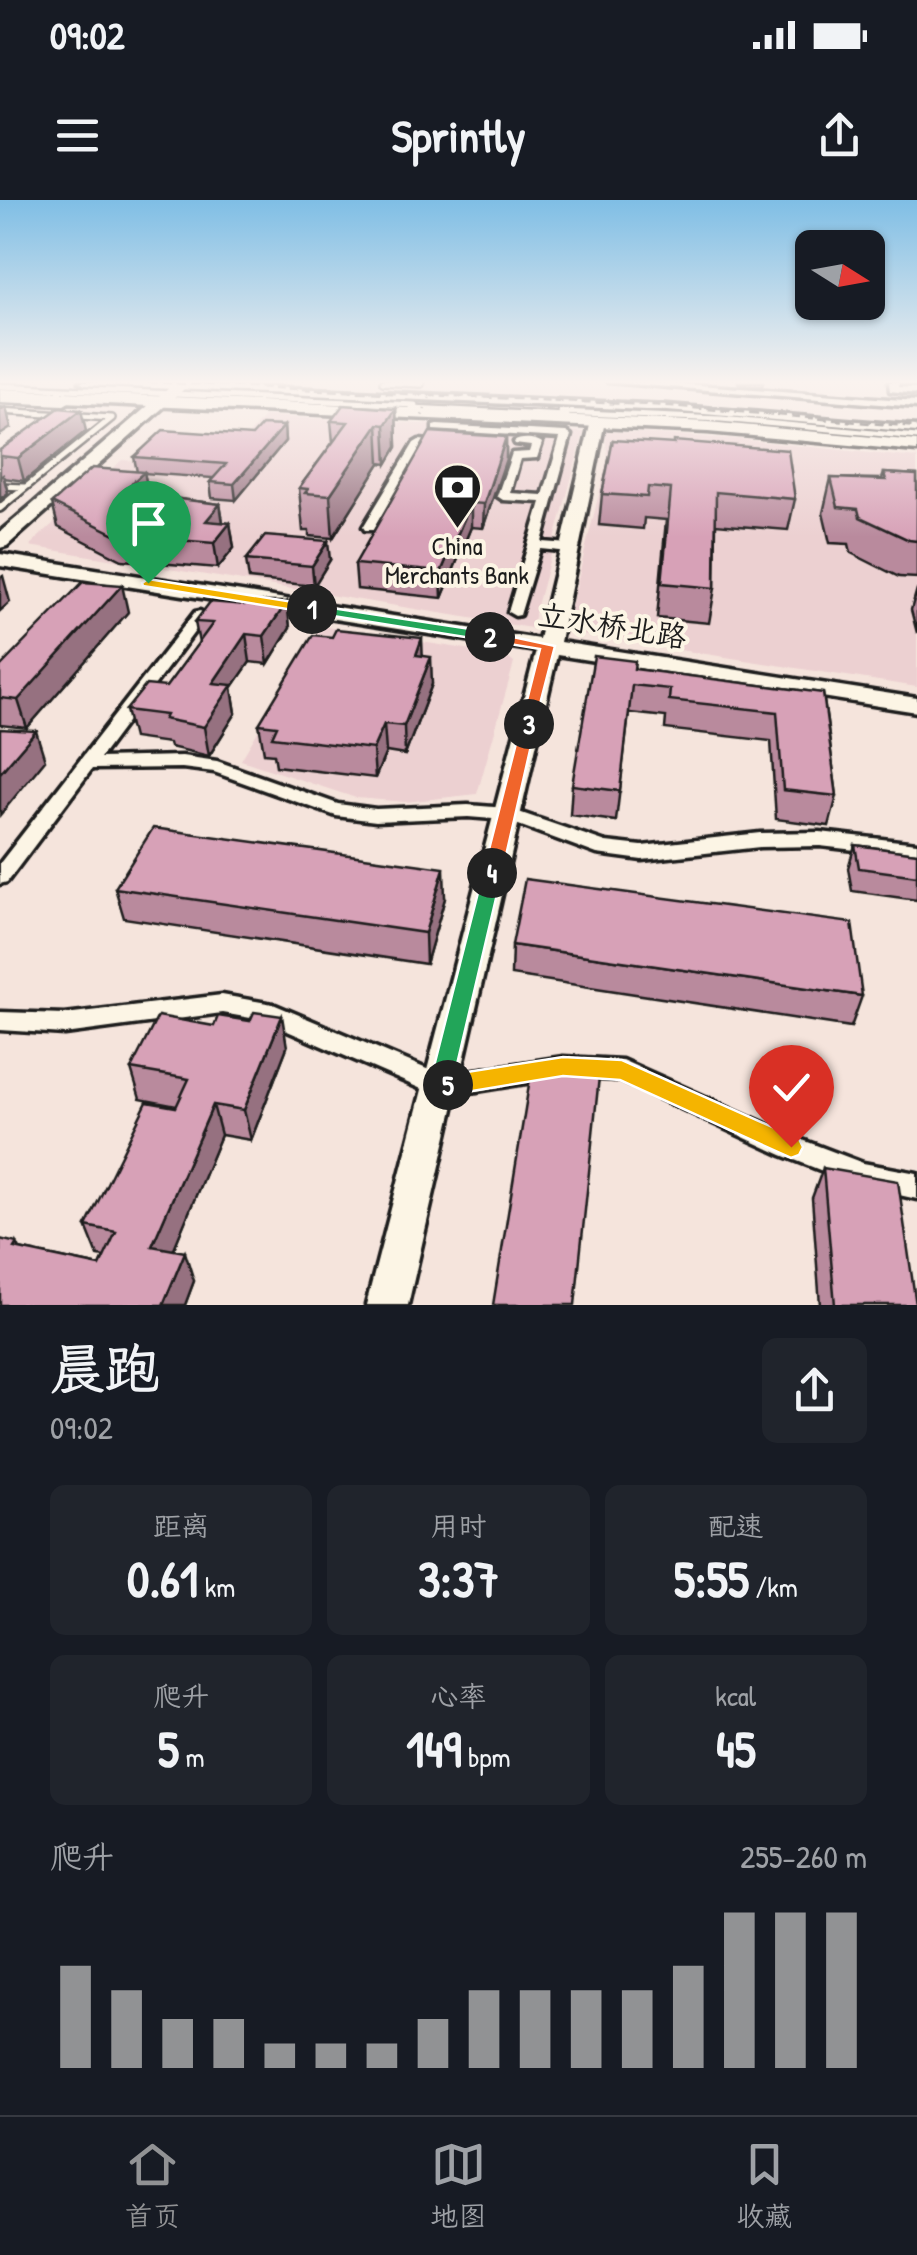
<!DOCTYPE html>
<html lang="zh">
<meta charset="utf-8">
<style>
:root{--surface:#171b24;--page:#20242c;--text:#f1f3f6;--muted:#9ea1a6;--line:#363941;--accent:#919294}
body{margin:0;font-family:"Patrick Hand","LXGW WenKai TC",sans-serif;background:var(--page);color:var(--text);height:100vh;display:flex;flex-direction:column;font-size:38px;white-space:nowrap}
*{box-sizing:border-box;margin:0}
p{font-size:32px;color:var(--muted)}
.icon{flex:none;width:55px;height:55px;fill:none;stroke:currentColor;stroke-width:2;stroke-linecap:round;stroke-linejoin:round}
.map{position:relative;height:1105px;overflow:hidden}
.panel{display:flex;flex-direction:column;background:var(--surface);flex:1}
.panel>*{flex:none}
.needle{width:65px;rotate:101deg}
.controls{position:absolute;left:795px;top:30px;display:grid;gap:20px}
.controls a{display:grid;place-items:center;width:90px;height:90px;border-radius:15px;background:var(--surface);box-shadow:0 2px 8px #0004;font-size:50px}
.pin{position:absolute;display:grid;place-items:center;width:85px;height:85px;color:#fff;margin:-102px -42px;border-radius:50% 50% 50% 0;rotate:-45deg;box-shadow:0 0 10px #0007}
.pin .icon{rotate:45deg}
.km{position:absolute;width:50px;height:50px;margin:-25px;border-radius:50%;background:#222;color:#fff;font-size:28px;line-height:50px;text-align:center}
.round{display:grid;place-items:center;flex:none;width:105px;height:105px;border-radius:15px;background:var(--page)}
.head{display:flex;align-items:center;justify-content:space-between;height:170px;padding:0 50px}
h1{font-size:55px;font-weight:700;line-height:75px}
.stats{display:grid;grid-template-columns:repeat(3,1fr);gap:15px;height:170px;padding:10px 50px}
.stats div{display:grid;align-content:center;border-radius:15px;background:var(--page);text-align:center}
.stats b{font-size:50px;font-weight:700}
.stats small{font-size:28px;font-weight:400}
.stats p{font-size:28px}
.chart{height:280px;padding:20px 50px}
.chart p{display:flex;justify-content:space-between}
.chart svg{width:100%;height:180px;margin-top:10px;stroke:var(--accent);stroke-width:6}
.status{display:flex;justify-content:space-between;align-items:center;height:70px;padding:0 50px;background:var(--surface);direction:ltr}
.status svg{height:28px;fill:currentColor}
header{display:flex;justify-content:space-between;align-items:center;height:130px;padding:0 50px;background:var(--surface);font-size:45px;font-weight:700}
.tabs{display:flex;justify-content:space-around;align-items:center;height:140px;border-top:2px solid var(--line);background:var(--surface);font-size:28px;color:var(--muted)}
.tabs a{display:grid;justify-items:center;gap:5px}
.tabs .on{color:var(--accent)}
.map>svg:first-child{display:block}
</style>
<div class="status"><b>09:02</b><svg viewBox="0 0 49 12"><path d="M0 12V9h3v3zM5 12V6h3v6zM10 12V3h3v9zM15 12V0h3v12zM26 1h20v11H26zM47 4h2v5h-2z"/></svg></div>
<header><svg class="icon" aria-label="menu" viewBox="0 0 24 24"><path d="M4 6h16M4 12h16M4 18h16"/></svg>Sprintly<svg class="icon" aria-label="share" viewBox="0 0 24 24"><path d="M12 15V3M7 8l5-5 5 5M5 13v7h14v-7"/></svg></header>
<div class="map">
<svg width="917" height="1105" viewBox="0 0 917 1105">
<rect width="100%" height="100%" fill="#f5e4dc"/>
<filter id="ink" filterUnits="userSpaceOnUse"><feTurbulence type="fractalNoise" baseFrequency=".01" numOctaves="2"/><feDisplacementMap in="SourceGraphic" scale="20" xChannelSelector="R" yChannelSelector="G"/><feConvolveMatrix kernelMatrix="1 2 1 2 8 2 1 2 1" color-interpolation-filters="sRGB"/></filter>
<g filter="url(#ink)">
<g fill="#ecd0d1">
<path d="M265,216L584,232L531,428L29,346L122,260L219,268Z"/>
<path d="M604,231L737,239L917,258V487L565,432L608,257Z"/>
<path d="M320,426L504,455L514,463L477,594L405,602L356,598L241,560Z"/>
</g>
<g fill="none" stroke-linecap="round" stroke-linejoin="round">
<defs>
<g id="lane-far1">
<path d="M383,182L421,184"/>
<path d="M0,186L415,205"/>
<path d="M412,208L567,216"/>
<path d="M0,211L112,218L15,296"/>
<path d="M561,212L721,219L917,237"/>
<path d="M0,286L25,287"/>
</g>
<path id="lane" d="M0,308L18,293"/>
<g id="street">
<path d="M80,182H157L668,205L917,226V232L668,211L85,185Z"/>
<path d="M608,182H657L917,201V207Z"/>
<path d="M889,182H899L898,187L917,188V194L890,191Z"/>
<path d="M0,196L64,199L69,202L64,205L0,202Z"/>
<path d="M437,225L566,232L571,235L542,342L570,344L577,348L570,352L540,349L520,415L515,416L508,412L541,302L503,300L497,296L512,253L529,252L531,246L515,244L514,242C520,237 536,238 542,243L537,258L520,259L510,293L543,295L560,238L433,230V226Z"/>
<path d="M419,240L443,242L448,245L443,248L422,247L373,330H365L363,327L414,243Z"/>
<path d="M200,411L207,415L100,558L182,556L217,561L338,604L376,609L468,605L507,608L606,642L642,646L760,633L820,632L917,643V657L820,646L760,647L642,660L597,654L505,620L468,617L376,621L336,616L214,572L182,568L92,569L7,682L0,684V663L195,412Z"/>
<path d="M222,795L273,804L441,875L563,857L622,860L800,939L863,963L917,973V999L863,987L782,955L620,880L563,877L440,897L262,820L222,813L65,834L0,830V812L65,814Z"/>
</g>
<g id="secondary">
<path d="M176,182H192L7,346L0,348V332Z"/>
<path d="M598,217L605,221L560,442L917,498V512L557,455L408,1105H366L536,451L0,366V354L539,439L591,221Z"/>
</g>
<path id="primary" d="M0,189L708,222L917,241V251L708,232L0,199Z"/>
</defs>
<use href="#lane-far1" stroke="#1c1c1c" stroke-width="10"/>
<use href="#lane" stroke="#1c1c1c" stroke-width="12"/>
<use href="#street" stroke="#1c1c1c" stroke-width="7"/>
<use href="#secondary" stroke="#1c1c1c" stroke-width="7"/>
<use href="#primary" stroke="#1c1c1c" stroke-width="7"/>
<use href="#lane-far1" stroke="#fcf5e5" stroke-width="5"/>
<use href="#lane" stroke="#fcf5e5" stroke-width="6"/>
<use href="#street" fill="#fcf5e5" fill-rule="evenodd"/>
<use href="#secondary" fill="#fcf5e5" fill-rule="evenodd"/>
<use href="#primary" fill="#fcf5e5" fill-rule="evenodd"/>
<path stroke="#1c1c1c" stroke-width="2.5" stroke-dasharray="9 5" stroke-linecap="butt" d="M148,182L671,206L917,227"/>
<path stroke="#1c1c1c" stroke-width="2.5" stroke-dasharray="1 5" stroke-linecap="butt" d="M420,221L431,194"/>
</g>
<g fill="#b98a9d" stroke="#1c1c1c" stroke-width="2.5">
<path d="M738,182H763L762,186L739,184Z"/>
<path d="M396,209L397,247L387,264L380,263L333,338L309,336V331H303L299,288L333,242L331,221Z"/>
<path d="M284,226L285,241L236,300L212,298L210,282L213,278L144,273L149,295L220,304L223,322L230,323L234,348L218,368L122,360L58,327L52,303L137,272L134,257L252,236Z"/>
<path d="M86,231L24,281L4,278L8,293L0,299V250Z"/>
<path d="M506,237V259L483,328L471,327L442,398L357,389L355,364Z"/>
<path d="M613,240L795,299L788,330L716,324L715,388L709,423L657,418L666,320L644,318L643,329L599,325L602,294Z"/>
<path d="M884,273L917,275V378L899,377L851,353L849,344L830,343L823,313L831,278L882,279Z"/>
<path d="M246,360H330L314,386L249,379Z"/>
<path d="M917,389V433L911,410Z"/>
<path d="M287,402L290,428L268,464L250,462L232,488L236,513L209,556L170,547L169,543L133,538L126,510L166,487L199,443L195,422L245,405Z"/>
<path d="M128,412L27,528L0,525V467Z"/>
<path d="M423,456L432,484L405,555L386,552L375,578L276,566L274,554L264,553L259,524Z"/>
<path d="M634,469L823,493L837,596L829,626L776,619L771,541L665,529L666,517L629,513L616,621L570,615L572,585Z"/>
<path d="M855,645L917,653V700L852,691L848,668Z"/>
<path d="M115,688L445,698L426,764L124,718Z"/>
<path d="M512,745L862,796L851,827L511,775Z"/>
<path d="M287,847L251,940L221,935L173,1050L194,1081L185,1105H0L17,1043L20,1049L100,1066L104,1057L98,1056L86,1026L177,906L140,899L131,869Z"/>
<path d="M823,968L916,1105H820L812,998Z"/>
</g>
<g fill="#967180" stroke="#1c1c1c" stroke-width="2.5">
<path d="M6,207L11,228L0,235V210Z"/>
<path d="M396,209L397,247L387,264L385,225Z"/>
<path d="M81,210L86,231L24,281L18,258Z"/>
<path d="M378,224L380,263L333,338L330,295Z"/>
<path d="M284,226L285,241L236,300L234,284Z"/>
<path d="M506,237V259L483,328L484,304Z"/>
<path d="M144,272L149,295L122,292Z"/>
<path d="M3,275L8,293L0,299V277Z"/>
<path d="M471,303V327L442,398L441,372Z"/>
<path d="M220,304L224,329L206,321Z"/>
<path d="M230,323L234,348L218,368L214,343Z"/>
<path d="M328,341L330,360L314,386L312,366Z"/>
<path d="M3,376L10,402L0,411V378Z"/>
<path d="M122,385L128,412L27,528L18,500Z"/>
<path d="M287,402L290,428L268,464L264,436Z"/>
<path d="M246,434L250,462L232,488L236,513L209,556L204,527L213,483Z"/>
<path d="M422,438L423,465L416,455Z"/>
<path d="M431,457L432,484L405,555L404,526Z"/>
<path d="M384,524L386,552L375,578L373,549Z"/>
<path d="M36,531L45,560L0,615V573Z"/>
<path d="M444,668L445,698L426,764L425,733Z"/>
<path d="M282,816L287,847L251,940L244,910Z"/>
<path d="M213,905L221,935L163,1075L152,1046Z"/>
<path d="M185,1052L194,1081L185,1105H163Z"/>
</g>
<g fill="#d7a1b7" stroke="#1c1c1c" stroke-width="2.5">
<path d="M343,205L396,209L385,225L378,224L330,295L305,293L308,289L299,288L348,222L331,221Z"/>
<path d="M59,208L81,210L18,258L0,256V250Z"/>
<path d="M262,225L284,226L234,284L210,282L226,264L134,257L163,230L252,236Z"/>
<path d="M430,232L506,237L484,304L471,303L441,372L355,364Z"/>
<path d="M613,240L674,244V241L788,250L795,299L716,292L715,388L662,383L671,289L648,287L647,297L602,294Z"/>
<path d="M92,268L144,272L122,292L220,304L206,321L230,323L214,343L117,335L52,303Z"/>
<path d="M884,273L917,275V341L909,340L860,317L858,309L838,307L831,278L886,280Z"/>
<path d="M265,336L328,341L312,366L246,360Z"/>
<path d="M83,382L122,385L18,500L0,498V467Z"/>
<path d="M210,402L245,405L248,402H287L264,436L246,434L213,483L232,485L204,527L164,519L166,515L126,510L146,485L166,487L213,423L195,422Z"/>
<path d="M336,429L422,438L416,455L431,457L404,526L384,524L373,549L272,537L277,526L259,524L313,435L332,437Z"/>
<path d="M594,456L635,461L634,469L823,493L837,596L783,590L777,512L669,500L670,489L632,485L620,591L572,585Z"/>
<path d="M0,529L36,531L0,573Z"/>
<path d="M153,628L444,668L425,733L115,688Z"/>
<path d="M855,645L917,653V676L859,668Z"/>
<path d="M525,679L852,723L862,796L512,745Z"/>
<path d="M254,812L282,816L244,910L213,905L152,1046L185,1052L163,1105H0V1039L17,1043L14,1048L100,1066L116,1032L86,1026L147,902L176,907L189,879L131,869L158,816L214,826L218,816L250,821Z"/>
<path d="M532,866L599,877L575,1105H493Z"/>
<path d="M823,968L898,981L916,1105H835Z"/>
</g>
</g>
<linearGradient id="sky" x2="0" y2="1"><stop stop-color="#7fbee5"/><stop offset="0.54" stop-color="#faf3ef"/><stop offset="1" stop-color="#faf3ef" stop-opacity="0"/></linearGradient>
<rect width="917" height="337" fill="url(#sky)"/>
<path fill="#f5b400" stroke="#fff" stroke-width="2.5" d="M148,379L312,405L319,409L312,413L143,386L142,383Z"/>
<path fill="#22a559" stroke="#fff" stroke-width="2.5" d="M312,405L490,432L497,437L490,441L308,412L306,409Z"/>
<path fill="#f0652b" stroke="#fff" stroke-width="2.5" d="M490,432L555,446L534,527L521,524L540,449L485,440L483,437Z"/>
<path fill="#f0652b" stroke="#fff" stroke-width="2.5" d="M529,519L536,524L502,673L492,680L483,673L521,524Z"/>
<path fill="#22a559" stroke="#fff" stroke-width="2.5" d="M492,667L502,673L454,877L460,885L456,892L440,896L432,893L429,886L483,673Z"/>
<path fill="#f5b400" stroke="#fff" stroke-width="2.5" d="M563,857L622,860L799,939L803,947L799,955L791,958L620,880L563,876L448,895L440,892L437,885L440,878L448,875Z"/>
<defs>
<symbol id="bank-pin" viewBox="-11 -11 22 30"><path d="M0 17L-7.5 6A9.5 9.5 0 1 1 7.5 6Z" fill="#1c1c1c" stroke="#fcf5e5"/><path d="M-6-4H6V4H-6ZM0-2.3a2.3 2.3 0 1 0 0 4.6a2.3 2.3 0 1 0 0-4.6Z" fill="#fff"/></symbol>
</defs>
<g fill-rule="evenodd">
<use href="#bank-pin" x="430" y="260" width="55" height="75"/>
</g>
<g text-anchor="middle" stroke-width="8" stroke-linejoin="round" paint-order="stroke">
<g font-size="25" fill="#1c1c1c" stroke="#fcf5e5">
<text x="457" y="355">China<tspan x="457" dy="29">Merchants Bank</tspan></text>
</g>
<g font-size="30" fill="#1c1c1c" stroke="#fcf5e5">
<text transform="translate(612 426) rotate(9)" y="10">立水桥北路</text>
</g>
</g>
</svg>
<div class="controls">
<a><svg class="needle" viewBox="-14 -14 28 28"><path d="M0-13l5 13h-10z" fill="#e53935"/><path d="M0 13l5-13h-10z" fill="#9ea1a6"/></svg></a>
</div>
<div class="pin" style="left:148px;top:383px;background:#1e9e55"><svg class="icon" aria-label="arrive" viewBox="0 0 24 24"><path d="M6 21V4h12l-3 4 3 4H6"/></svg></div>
<div class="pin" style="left:791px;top:947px;background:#d93025"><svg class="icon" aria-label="check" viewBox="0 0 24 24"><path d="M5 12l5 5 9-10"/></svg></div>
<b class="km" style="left:312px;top:409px">1</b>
<b class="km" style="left:490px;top:437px">2</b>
<b class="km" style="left:529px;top:524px">3</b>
<b class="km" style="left:492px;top:673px">4</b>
<b class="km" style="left:448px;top:885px">5</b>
</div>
<section class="panel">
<div class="head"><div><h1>晨跑</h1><p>09:02</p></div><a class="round"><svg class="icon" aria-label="share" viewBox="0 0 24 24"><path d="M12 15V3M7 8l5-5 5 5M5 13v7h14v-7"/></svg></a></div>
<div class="stats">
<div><p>距离</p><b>0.61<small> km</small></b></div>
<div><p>用时</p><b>3:37</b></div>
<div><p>配速</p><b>5:55<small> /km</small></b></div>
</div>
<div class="stats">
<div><p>爬升</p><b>5<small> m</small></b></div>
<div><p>心率</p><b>149<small> bpm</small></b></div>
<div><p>kcal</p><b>45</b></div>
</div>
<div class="chart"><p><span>爬升</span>255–260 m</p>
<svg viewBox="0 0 160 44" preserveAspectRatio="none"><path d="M5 44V19M15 44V25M25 44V32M35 44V32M45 44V38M55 44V38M65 44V38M75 44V32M85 44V25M95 44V25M105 44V25M115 44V25M125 44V19M135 44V6M145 44V6M155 44V6"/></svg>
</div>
</section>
<nav class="tabs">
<a class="on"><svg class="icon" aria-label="home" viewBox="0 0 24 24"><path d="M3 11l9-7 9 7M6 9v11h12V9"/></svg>首页</a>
<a><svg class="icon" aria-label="map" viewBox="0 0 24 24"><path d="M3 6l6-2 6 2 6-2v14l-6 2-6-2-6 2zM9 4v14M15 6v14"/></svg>地图</a>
<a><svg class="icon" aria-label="saved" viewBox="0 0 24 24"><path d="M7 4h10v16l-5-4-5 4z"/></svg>收藏</a>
</nav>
